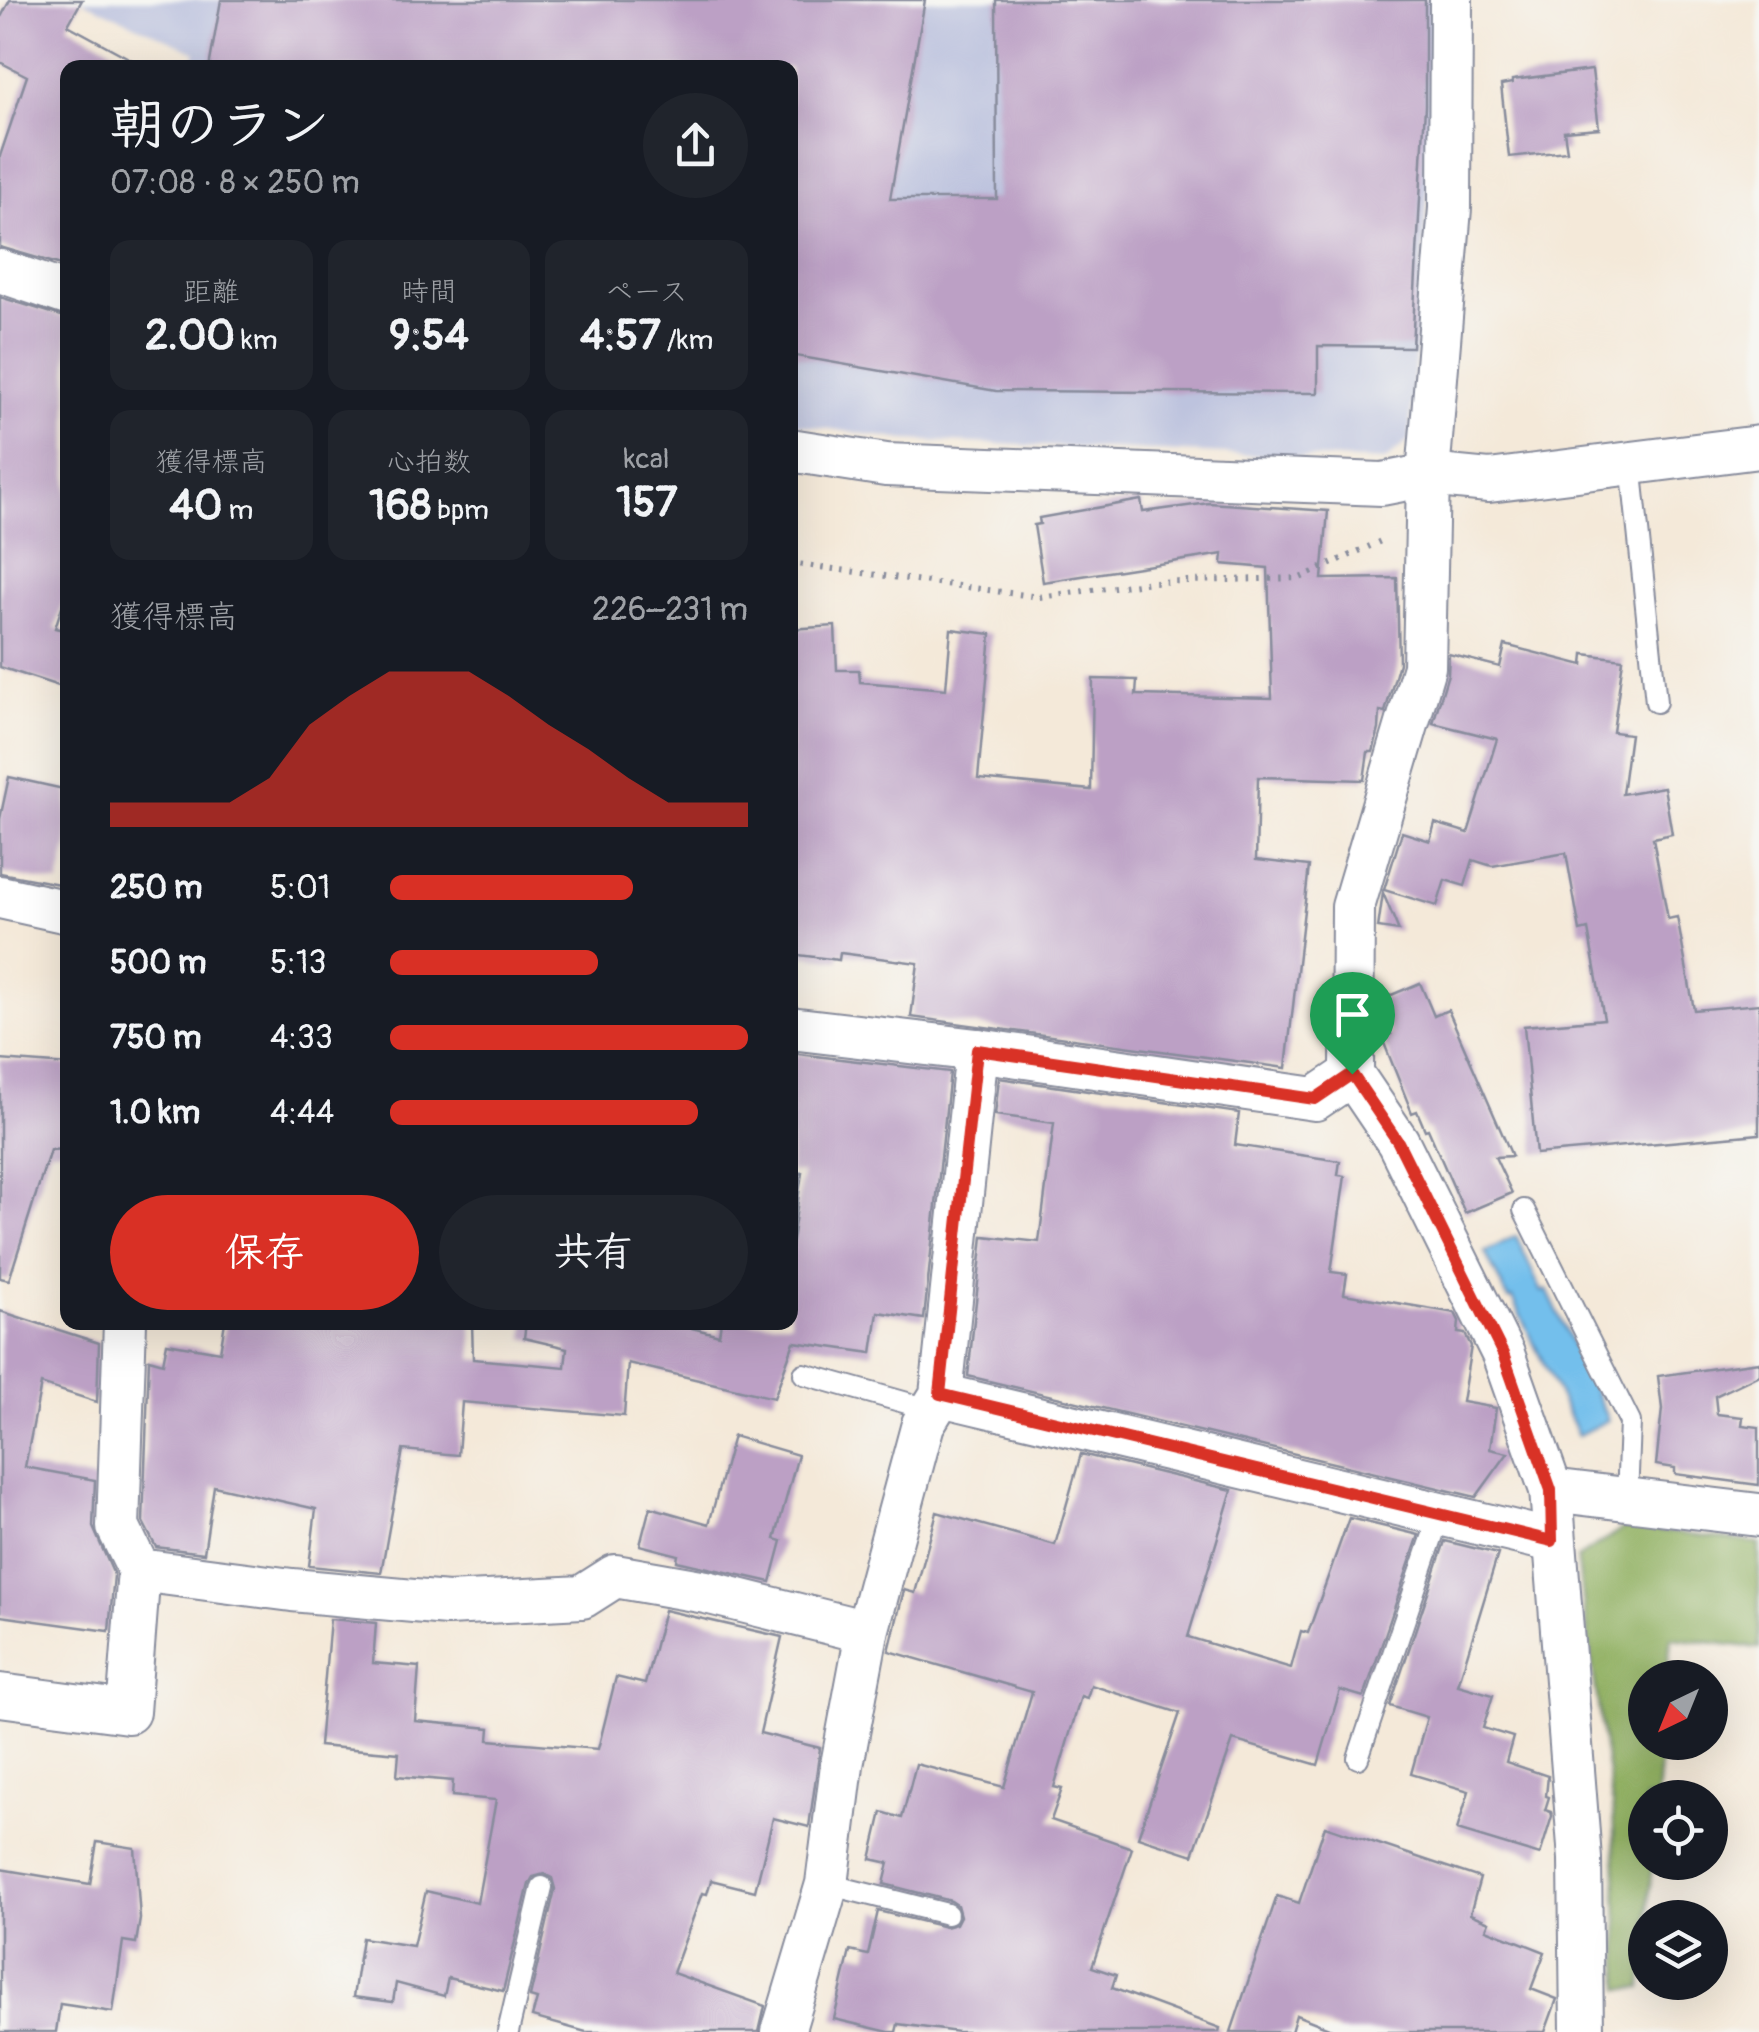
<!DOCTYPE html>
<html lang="ja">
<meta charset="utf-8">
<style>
:root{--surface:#171b24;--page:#20242c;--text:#f1f3f6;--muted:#9ea1a6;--accent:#d93025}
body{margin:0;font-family:Pangolin,"Klee One",sans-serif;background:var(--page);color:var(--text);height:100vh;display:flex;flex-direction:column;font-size:38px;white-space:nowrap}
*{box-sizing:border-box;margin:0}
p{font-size:32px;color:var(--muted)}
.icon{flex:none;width:55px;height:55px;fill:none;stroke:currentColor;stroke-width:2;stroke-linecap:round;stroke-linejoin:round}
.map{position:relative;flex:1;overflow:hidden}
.side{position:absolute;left:60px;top:60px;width:738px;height:1270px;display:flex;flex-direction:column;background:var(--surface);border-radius:20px;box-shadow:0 10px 40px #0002}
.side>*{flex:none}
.needle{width:65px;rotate:223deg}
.buttons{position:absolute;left:1628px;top:1660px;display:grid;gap:20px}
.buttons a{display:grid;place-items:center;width:100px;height:100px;border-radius:50%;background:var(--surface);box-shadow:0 10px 40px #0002;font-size:50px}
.pin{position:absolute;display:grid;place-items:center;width:85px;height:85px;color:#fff;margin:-102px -42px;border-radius:50% 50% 50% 0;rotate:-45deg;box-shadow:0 0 10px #0007}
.pin .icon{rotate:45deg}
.round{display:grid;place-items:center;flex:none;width:105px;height:105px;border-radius:52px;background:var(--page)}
.headline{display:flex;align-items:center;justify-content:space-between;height:170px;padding:0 50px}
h1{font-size:55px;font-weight:800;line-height:75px}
.stats{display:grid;grid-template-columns:repeat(3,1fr);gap:15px;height:170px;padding:10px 50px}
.stats div{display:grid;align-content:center;border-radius:20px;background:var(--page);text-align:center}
.stats b{font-size:42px;font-weight:800}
.stats small{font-size:28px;font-weight:400}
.stats p{font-size:28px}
.chart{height:280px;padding:20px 50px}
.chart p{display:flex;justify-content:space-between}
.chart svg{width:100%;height:180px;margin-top:10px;fill:var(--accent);opacity:.7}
.primary-button{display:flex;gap:20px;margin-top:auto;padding:20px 50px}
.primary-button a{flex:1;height:115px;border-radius:60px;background:var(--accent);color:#fff;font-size:40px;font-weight:800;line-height:115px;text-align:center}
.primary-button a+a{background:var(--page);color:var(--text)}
ul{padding:0 50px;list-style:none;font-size:32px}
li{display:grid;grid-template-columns:160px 120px 1fr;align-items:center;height:75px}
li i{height:25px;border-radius:12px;background:var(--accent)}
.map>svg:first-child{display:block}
</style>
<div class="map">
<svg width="1759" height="2032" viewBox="0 0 1759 2032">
<rect width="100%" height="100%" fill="#f6f6f2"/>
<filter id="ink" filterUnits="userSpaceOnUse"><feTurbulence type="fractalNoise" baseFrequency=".01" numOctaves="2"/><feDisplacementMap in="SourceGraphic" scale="20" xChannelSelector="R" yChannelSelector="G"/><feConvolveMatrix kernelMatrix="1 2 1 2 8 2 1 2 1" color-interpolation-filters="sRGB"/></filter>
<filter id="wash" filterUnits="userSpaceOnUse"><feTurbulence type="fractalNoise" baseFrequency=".0048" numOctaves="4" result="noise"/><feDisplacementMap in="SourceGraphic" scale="40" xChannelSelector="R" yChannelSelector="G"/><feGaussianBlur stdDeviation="2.25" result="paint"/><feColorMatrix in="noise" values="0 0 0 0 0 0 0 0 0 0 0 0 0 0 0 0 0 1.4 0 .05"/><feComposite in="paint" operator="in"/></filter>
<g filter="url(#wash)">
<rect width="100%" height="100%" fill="#f4e9d9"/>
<path fill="#bdc3de" d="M81,0H1432L1434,104L1409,440L1385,461L905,440L790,423V68L191,67L196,52Z"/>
<path fill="#92b164" stroke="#567061" stroke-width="2.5" d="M1626,1527L1759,1543V1648L1671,1638L1667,1677L1645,1678V1742L1662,1743L1657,1797L1645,1798V1862L1652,1863L1642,1988L1621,1989L1613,1810L1577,1558Z"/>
<path fill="#73bfec" stroke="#4777a5" stroke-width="2.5" d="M1516,1236L1542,1292L1547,1290L1608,1420L1578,1435L1512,1298L1508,1299L1485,1252Z"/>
<g id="blocks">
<g fill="#bca0c5">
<path d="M10,0H82L68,25L147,68H68V267L0,247V156L27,76L0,62V19Z"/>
<path d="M221,0H925L890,199H997L996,0H1425V106L1412,347L1318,346V393L996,391L790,355V68H209Z"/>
<path d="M1592,70L1599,128L1564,131L1567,151L1509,157L1501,85L1512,83V80Z"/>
<path d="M0,297L68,318V588L55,628L68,631V689L0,667Z"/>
<path d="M1141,500L1143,512L1209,503L1328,511L1322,579L1397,578L1399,663L1385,712L1380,711L1379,729L1373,752H1368L1364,780L1258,777L1256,860L1309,866L1286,1068L911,1017L918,963L840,953L839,960L790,954V629L835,626L837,670H859L860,682L946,689L951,629L991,634L978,779L1091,790L1093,679L1137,680L1136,695L1272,698L1268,568L1222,564L1223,554L1043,582L1034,525L1040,524L1039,518Z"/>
<path d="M1505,645L1583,665L1584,654L1623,659L1613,732L1630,734L1622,794L1664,787L1672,834L1653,838L1668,919L1677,917L1694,1010L1759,1004V1134L1536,1154L1524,1026L1604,1019L1588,929L1580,931L1566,853L1492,866L1473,860L1465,886L1445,880L1437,906L1384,890L1402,832L1430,841L1435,823L1468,833L1497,739L1433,723L1448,674L1449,654L1500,667Z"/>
<path d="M9,777L68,790V844L59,884L0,873V819Z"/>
<path d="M1383,893L1399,931L1378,928Z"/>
<path d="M1420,983L1434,1016L1448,1010L1512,1156L1495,1157L1512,1193L1465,1213L1428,1129L1425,1130L1417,1111L1412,1113L1382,1038L1391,1034L1377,1001Z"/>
<path d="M790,1053L950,1072L924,1319L878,1312L872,1353L794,1342L774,1398L628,1363L624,1416L462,1402L458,1455L403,1450L381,1573L309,1566L316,1509L214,1486L204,1553L156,1547L143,1522L149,1359L163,1363L167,1343L220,1352L225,1322H472L473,1359L565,1367L567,1348L524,1338L526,1322H668L719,1335L721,1322H790V1255L802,1173L790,1172Z"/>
<path d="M0,1060L68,1065V1149L50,1150L9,1280L0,1278Z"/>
<path d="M999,1078L1239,1113L1235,1145L1340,1161L1338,1175L1345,1176L1331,1272L1347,1274L1344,1294L1455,1313L1459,1321L1458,1333L1465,1334L1471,1346L1462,1402L1496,1408L1490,1449L1508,1453L1476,1497L968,1376L983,1236L1039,1242L1054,1123L995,1115Z"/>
<path d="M0,1311L99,1343L97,1402L41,1384L25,1467L95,1480L93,1527L114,1575L109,1631L0,1616Z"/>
<path d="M1759,1362V1375L1715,1396L1717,1414L1743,1417L1742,1425L1759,1427V1485L1675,1474V1468L1656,1465L1662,1409L1658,1376Z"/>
<path d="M733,1436L798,1455L775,1539L782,1541L771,1582L677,1561L678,1555L640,1545L650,1507L709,1524Z"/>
<path d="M1081,1454L1232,1490L1188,1637L1291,1668L1301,1631L1308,1633L1349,1518L1419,1535L1364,1697L1340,1690L1318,1765L1233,1740L1193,1855L1138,1837L1180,1713L1091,1685L1087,1698L1081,1696L1054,1787L1062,1789L1051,1820L1132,1848L1092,1967L1116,1975L1112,1988L1220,2028L1219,2032H958L898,2024L896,2032H889L834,2019L850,1951L868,1955L878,1911L945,1927L956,1924L960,1916L957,1905L951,1901L884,1884L889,1863L871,1859L882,1812L902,1818L916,1764L1004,1787L1032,1692L889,1651L904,1590L915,1593L937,1512L1055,1545Z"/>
<path d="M1445,1541L1498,1554L1458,1685L1493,1695L1483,1728L1513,1737L1506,1762L1548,1776L1546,1796L1549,1797L1545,1810L1551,1812L1552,1816L1540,1855L1457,1830L1469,1791L1411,1774L1427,1717L1390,1706Z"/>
<path d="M664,1610L782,1637L760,1733L820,1748L809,1827L773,1818L755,1891L711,1880L707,1894L702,1893L673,1973L765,2006L759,2032H586L532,2017L537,1999L530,1997L555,1889L552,1878L544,1874L533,1877L529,1884L503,1991L448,1978L444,1996L396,1983L393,2002L353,1997L362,1938L413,1946L426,1891L477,1903L496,1800L452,1796L453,1781L397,1776L399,1753L319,1746L330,1619L376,1623L373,1663L419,1667L415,1721L490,1728L489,1740L598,1749L616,1677L645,1684Z"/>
<path d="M1325,1826L1480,1878L1470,1914L1489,1922L1486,1929L1545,1952L1531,1989L1557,1999L1545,2032H1339L1296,2015L1291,2032H1231L1277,1896L1299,1903Z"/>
<path d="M97,1842L135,1848L140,1919L136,1943L123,1941L113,2012L60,2004L56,2032H0V1869L90,1884Z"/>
</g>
</g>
</g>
<g filter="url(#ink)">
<use href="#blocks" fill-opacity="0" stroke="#888c9c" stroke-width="2.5"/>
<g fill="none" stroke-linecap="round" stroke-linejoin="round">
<defs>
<g id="service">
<path d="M1631,463L1656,702"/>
<path d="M1524,1210L1630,1422L1627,1499"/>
<path d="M804,1374L932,1410"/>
<path d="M1358,1758L1440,1514"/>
<path d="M827,1884L947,1914"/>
<path d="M508,2032L542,1887"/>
</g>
<g id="minor">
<path d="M1451,0L1450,208L1428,475L1424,667L1353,907L1352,1074L1398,1142L1503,1354L1551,1490L1580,1859L1582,2032"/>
<path d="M0,271L68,294"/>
<path d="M790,450L886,465L1382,484L1428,475L1489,481L1759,447"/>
<path d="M0,897L68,912"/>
<path d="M790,1028L977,1050L1315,1099L1352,1074"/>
<path d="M941,1395L1553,1541"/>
<path d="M1551,1490L1759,1515"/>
<path d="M139,1570L292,1590L447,1604L582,1597L615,1576L706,1592L867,1632"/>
<path d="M0,1695L128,1712L139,1570L118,1527L125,1322"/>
<path d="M783,2032L827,1884L842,1765L867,1632L923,1424L941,1395L977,1050"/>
</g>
</defs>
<use href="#service" stroke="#888c9c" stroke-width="24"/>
<use href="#minor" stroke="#888c9c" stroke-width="46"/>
<path stroke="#888c9c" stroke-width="6" stroke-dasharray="2.5 8" stroke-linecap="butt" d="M790,563L1039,597L1152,582L1300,578L1381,541"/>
<use href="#service" stroke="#fff" stroke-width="20"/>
<use href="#minor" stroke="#fff" stroke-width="42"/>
</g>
</g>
<g fill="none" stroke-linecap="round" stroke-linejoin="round" filter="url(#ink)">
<defs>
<path id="route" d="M977,1050L1315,1099L1352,1074L1398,1142L1503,1354L1551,1490L1552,1541L940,1394Z"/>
</defs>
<use href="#route" stroke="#fff" stroke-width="20"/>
<use href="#route" stroke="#d93025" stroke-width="12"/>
</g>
</svg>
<div class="buttons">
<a><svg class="needle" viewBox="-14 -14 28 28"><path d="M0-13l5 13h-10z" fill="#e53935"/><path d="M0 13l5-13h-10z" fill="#9ea1a6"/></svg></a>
<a><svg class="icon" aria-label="locate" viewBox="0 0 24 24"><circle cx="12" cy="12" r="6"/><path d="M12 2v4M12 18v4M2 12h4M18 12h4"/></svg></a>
<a><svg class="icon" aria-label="layers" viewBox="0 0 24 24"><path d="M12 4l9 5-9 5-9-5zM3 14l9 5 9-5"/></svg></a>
</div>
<div class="pin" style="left:1352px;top:1074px;background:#1e9e55"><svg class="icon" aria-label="arrive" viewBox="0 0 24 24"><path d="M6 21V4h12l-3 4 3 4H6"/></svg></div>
<section class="side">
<div class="headline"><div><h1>朝のラン</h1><p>07:08 · 8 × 250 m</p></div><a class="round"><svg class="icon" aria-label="share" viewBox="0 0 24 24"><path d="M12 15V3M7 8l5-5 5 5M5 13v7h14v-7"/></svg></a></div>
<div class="stats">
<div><p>距離</p><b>2.00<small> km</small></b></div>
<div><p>時間</p><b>9:54</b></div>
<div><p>ペース</p><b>4:57<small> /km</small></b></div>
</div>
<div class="stats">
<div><p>獲得標高</p><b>40<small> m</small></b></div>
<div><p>心拍数</p><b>168<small> bpm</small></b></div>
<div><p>kcal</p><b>157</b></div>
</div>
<div class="chart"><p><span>獲得標高</span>226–231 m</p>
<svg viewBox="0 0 160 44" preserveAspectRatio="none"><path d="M0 44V38L10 38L20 38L30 38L40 32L50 19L60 12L70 6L80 6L90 6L100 12L110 19L120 25L130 32L140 38L150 38L160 38V44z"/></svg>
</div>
<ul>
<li><b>250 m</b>5:01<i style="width:68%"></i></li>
<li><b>500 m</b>5:13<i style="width:58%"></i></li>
<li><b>750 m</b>4:33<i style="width:100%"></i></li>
<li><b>1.0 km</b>4:44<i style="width:86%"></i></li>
</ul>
<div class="primary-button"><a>保存</a><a>共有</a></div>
</section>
</div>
